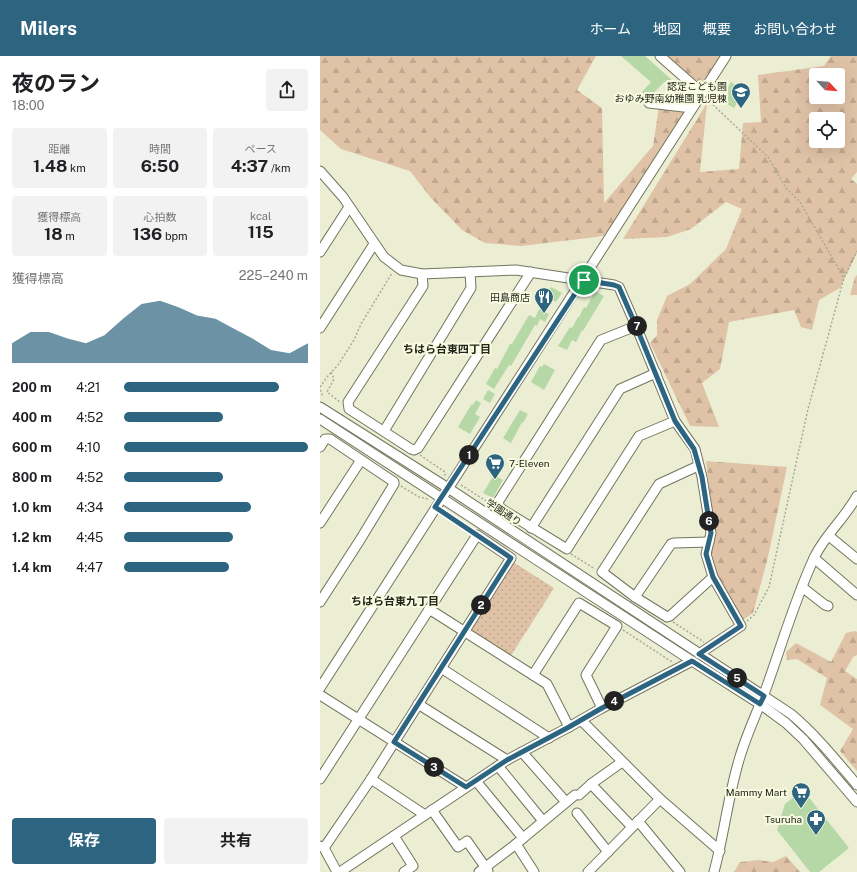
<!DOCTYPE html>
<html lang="ja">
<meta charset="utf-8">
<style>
:root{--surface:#fff;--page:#f2f2f2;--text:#202124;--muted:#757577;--accent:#2d6580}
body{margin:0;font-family:"Public Sans","Noto Sans JP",sans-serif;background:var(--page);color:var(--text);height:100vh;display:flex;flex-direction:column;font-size:15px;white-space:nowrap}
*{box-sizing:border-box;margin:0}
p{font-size:13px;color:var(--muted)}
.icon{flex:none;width:22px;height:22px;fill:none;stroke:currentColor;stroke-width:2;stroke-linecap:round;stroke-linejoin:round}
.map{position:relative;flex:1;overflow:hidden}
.sheet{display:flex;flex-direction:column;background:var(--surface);width:320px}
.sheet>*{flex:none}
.needle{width:26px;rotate:116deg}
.tools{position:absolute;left:489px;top:12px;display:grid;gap:8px}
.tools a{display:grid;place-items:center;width:36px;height:36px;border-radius:4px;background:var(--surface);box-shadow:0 4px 16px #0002;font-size:20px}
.pin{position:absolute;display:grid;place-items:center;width:34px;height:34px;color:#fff;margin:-17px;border:2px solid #fff;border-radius:50%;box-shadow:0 1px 4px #0007}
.km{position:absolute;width:20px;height:20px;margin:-10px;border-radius:50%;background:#222;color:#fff;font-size:11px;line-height:20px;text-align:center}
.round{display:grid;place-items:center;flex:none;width:42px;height:42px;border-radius:4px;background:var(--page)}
.summary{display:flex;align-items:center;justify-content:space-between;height:68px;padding:0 12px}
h1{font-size:22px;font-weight:700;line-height:30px}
.stats{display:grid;grid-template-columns:repeat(3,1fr);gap:6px;height:68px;padding:4px 12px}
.stats div{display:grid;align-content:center;border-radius:4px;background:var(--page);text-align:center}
.stats b{font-size:17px;font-weight:700}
.stats small{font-size:11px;font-weight:400}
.stats p{font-size:11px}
.chart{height:112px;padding:8px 12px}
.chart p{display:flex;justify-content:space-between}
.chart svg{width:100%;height:72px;margin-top:4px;fill:var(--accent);opacity:.7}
.cta{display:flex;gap:8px;margin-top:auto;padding:8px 12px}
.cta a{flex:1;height:46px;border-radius:4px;background:var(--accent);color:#fff;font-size:16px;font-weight:700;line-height:46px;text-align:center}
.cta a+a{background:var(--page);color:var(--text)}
ul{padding:0 12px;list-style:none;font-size:13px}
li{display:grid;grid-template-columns:64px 48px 1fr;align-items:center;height:30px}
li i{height:10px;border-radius:5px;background:var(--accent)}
header{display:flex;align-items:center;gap:24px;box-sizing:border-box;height:56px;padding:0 20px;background:var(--accent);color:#fff}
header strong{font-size:19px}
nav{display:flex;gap:22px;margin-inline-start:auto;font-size:14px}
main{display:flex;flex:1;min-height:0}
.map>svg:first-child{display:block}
</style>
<header>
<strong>Milers</strong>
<nav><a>ホーム</a><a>地図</a><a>概要</a><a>お問い合わせ</a></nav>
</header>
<main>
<section class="sheet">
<div class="summary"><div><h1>夜のラン</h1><p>18:00</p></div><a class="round"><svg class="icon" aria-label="share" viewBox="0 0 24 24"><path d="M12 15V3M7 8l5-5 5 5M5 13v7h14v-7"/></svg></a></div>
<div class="stats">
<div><p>距離</p><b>1.48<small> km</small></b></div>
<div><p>時間</p><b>6:50</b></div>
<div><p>ペース</p><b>4:37<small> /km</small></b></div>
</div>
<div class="stats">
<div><p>獲得標高</p><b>18<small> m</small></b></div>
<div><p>心拍数</p><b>136<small> bpm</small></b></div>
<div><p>kcal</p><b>115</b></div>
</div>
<div class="chart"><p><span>獲得標高</span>225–240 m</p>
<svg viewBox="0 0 160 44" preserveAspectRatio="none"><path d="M0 44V32L10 25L20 25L30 29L40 32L50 27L60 17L70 8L80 6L90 10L100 15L110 17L120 23L130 29L140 36L150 38L160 32V44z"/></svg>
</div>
<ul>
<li><b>200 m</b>4:21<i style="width:84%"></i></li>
<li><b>400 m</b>4:52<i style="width:54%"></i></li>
<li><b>600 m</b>4:10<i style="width:100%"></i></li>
<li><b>800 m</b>4:52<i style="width:54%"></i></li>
<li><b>1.0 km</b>4:34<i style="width:69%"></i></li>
<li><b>1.2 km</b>4:45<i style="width:59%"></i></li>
<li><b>1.4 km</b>4:47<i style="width:57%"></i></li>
</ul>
<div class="cta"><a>保存</a><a>共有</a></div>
</section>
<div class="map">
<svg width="537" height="816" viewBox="0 0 537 816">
<defs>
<pattern id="forest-firs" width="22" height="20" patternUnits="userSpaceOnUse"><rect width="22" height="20" fill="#e0c2a7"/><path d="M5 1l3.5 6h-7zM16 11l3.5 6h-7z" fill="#c0a78f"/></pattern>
<pattern id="park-dots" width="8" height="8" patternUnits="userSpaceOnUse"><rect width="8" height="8" fill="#e0c2a7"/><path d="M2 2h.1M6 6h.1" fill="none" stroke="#c0a78f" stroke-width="1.8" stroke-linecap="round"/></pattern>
</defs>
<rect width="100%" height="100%" fill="#ebeed3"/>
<g fill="url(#forest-firs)" fill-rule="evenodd">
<path d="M0,0H276L257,34L282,52L284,147L333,90L339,51L366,53L291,178L276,181L201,190L165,187L142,174L111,142L90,115L21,93L0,74Z"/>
<path d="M345,0H401L382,29Z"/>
<path d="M511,0H537V116L531,123L537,128V197L520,232L499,244L492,274L481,271L474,254L409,266L400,313L382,327L399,371L370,370L330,287L337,279V264L347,240L370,228L406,193L422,153L406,146L371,173L347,181L303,183L387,47L380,116L419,113L423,67L441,66L438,19L504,10ZM496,19H518V41H496ZM496,63H518V85H496Z"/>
<path d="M537,219V239H530L535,221Z"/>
<path d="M386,405L467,411L448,501L433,557L421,565L396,522L390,498L395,477Z"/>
<path d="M535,575L537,576V599L533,601L525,615L537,623V715L520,695L533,673L500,649L507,622L477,603L467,604L466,596L476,587L511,606L526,577Z"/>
<path d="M466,800L480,816H414L420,806L439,804L453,806Z"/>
</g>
<path fill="url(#park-dots)" d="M193,506L234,532L192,598L189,599L151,575V571Z"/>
<g fill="#b6d8a7">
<path d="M301,0H325L354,26H344L330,41H327L322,36L331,26Z"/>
<path d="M411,26L429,37L424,46L419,43L414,52L400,44Z"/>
<path d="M231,231L242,237L236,246L226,240Z"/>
<path d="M275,235L284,240L263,275L262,274L256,286L252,284L247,294L238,290L250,271L252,272L258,261H259L264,251L266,252Z"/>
<path d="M219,253L229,258L225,266L220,263L217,270L215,269L191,310L189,309L174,333L166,328L175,312L177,313L190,288H192L209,259L215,262Z"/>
<path d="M224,308L235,314L224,334L211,326L220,310L222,311Z"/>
<path d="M168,334L175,338L170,347L163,343Z"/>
<path d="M156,344L161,347L155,358L160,361L150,378L138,371L148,354L152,348L153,349Z"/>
<path d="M200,354L208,358L203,367L202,366L191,387L183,382Z"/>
<path d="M174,419L183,424L173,442L163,437Z"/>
<path d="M483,734L529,792L499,816H490L457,774L465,748Z"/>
</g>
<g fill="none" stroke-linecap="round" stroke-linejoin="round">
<defs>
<g id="minor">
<path d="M340,0L382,37"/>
<path d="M329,47L372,52"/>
<path d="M0,115L23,141L64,201L81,214L102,218L196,214L294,229L299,231L316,270L355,365L375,393L382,421L391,477L386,498L393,521L421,570L379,598"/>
<path d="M0,196L29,151"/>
<path d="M102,218L103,230L28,346L29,353L91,393L94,394L98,392L211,216"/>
<path d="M316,270L281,284L178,446L180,452L247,493L319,380L355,365"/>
<path d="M0,272L54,188"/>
<path d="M0,351L128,432L471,658C496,679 516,704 537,729"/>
<path d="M0,363L372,605L440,648L466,667L483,683L537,746"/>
<path d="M64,375L151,232L150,216"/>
<path d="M0,391L5,383H10L74,426V428L40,484L0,546"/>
<path d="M378,410L339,428L282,516L315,541L347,561L350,560L393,521"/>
<path d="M0,467L41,404"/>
<path d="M211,472L300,333L336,317"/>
<path d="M509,480L537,503"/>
<path d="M494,502L537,539"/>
<path d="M482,531L505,549L508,550"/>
<path d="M315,541L351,488L354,487L389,486"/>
<path d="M109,553L227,628L249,671"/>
<path d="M121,612L229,682"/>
<path d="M213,619L259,547L297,570L266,619L282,652"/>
<path d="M0,632L406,0"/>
<path d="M0,639L146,731"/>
<path d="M98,648L187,704"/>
<path d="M261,664L340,743L400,795"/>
<path d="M202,696L246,746"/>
<path d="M178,710L223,765"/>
<path d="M0,723L157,479L191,502L51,723L4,792"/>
<path d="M51,723L105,759"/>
<path d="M156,725L203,782"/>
<path d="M271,728L312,771"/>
<path d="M259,739L271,728L302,706"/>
<path d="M112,754L138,791L147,785L168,815"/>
<path d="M257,757L288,796"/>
<path d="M318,765L360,816"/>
<path d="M74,780L93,810L84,816"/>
<path d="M196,788L214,816"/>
<path d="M0,790L4,792L17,816"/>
<path d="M20,816L187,704L249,671L282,652L372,605"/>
<path d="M159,816L196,788L255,739"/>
<path d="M268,816L340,743"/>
<path d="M394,816C404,779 408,741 419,704C426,679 438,655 447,630C462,588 475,543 494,502C504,480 525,462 537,440"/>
</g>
</defs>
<use href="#minor" stroke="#73755e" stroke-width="11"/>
<g stroke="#a8ab95" stroke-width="1.5" stroke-dasharray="2 2" stroke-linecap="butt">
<path d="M387,43L448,101L466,132L480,146L524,222"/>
<path d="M11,316L14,323L7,336L20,346"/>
<path d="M0,331L7,321L18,309L34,284L41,268L72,217"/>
<path d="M0,334L2,336V341"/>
<path d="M100,399L125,416V420"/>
<path d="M141,429L171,448"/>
<path d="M81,430L99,441L108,443"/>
<path d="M122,455L150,475"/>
<path d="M251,498L275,513"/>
<path d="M427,565L434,559L449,531L488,353L524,222L537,195"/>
<path d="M353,566L384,586"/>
<path d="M303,574L352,606"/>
</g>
<use href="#minor" stroke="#fff" stroke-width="9"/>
</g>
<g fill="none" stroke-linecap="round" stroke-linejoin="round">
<defs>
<path id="route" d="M264,224L294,229L299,231L316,270L355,365L374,393L382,421L391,477L386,498L393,521L421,570L379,598L444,640L440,648L372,605L282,652L249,671L202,696L187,704L146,731L74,686L191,502L115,451Z"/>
</defs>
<use href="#route" stroke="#fff" stroke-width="8"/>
<use href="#route" stroke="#2d6580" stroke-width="5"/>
</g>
<defs>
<symbol id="school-pin" viewBox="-11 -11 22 30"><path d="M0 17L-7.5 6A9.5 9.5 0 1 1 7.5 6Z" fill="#2d6580" stroke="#f8fbe0"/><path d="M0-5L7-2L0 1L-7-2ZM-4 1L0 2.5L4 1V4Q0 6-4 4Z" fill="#fff"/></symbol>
<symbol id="restaurant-pin" viewBox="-11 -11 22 30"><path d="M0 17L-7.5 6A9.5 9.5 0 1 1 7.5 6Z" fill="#2d6580" stroke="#f8fbe0"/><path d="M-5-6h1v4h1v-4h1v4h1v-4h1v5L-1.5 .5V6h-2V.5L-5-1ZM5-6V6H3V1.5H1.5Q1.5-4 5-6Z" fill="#fff"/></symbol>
<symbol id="supermarket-pin" viewBox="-11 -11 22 30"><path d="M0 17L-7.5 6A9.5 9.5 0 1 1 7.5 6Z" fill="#2d6580" stroke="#f8fbe0"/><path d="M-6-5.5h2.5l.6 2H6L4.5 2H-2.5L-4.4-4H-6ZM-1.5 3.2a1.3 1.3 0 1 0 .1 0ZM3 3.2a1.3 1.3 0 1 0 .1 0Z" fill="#fff"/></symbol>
<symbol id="pharmacy-pin" viewBox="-11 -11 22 30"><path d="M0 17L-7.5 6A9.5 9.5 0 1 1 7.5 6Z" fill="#2d6580" stroke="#f8fbe0"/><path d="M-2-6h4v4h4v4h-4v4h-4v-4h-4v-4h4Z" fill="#fff"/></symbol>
</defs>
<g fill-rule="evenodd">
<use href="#school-pin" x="410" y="25" width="22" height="30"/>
<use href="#restaurant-pin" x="213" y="230" width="22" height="30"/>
<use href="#supermarket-pin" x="164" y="396" width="22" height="30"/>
<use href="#supermarket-pin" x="470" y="725" width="22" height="30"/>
<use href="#pharmacy-pin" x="485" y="752" width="22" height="30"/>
</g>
<g text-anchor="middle" stroke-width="4" stroke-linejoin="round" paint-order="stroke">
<g font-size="10" fill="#23241a" stroke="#f8fbe0" text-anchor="end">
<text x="407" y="34">認定こども園<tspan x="407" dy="12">おゆみ野南幼稚園 乳児棟</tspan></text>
<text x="210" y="245">田島商店</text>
<text x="189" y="411" text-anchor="start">7-Eleven</text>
<text x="467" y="740">Mammy Mart</text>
<text x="482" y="767">Tsuruha</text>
</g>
<g font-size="10" fill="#23241a" stroke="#f8fbe0">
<text transform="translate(184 456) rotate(33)" y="4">学園通り</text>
</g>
<g font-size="11" font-weight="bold" fill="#23241a" stroke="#f8fbe0">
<text x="127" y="297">ちはら台東四丁目</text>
<text x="75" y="549">ちはら台東九丁目</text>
</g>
</g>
</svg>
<div class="tools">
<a><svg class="needle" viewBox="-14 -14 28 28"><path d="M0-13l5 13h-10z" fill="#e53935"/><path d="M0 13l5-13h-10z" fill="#757577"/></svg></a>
<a><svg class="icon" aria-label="locate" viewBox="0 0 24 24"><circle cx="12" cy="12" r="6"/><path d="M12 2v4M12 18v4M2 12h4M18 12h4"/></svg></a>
</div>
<div class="pin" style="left:264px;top:224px;background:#1e9e55"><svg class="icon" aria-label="arrive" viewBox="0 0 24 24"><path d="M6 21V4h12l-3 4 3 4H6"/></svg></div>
<b class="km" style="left:149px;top:399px">1</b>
<b class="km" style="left:161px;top:549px">2</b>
<b class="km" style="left:114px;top:711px">3</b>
<b class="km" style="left:294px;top:645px">4</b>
<b class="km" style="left:417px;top:622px">5</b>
<b class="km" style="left:389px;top:465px">6</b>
<b class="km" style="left:317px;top:270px">7</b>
</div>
</main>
